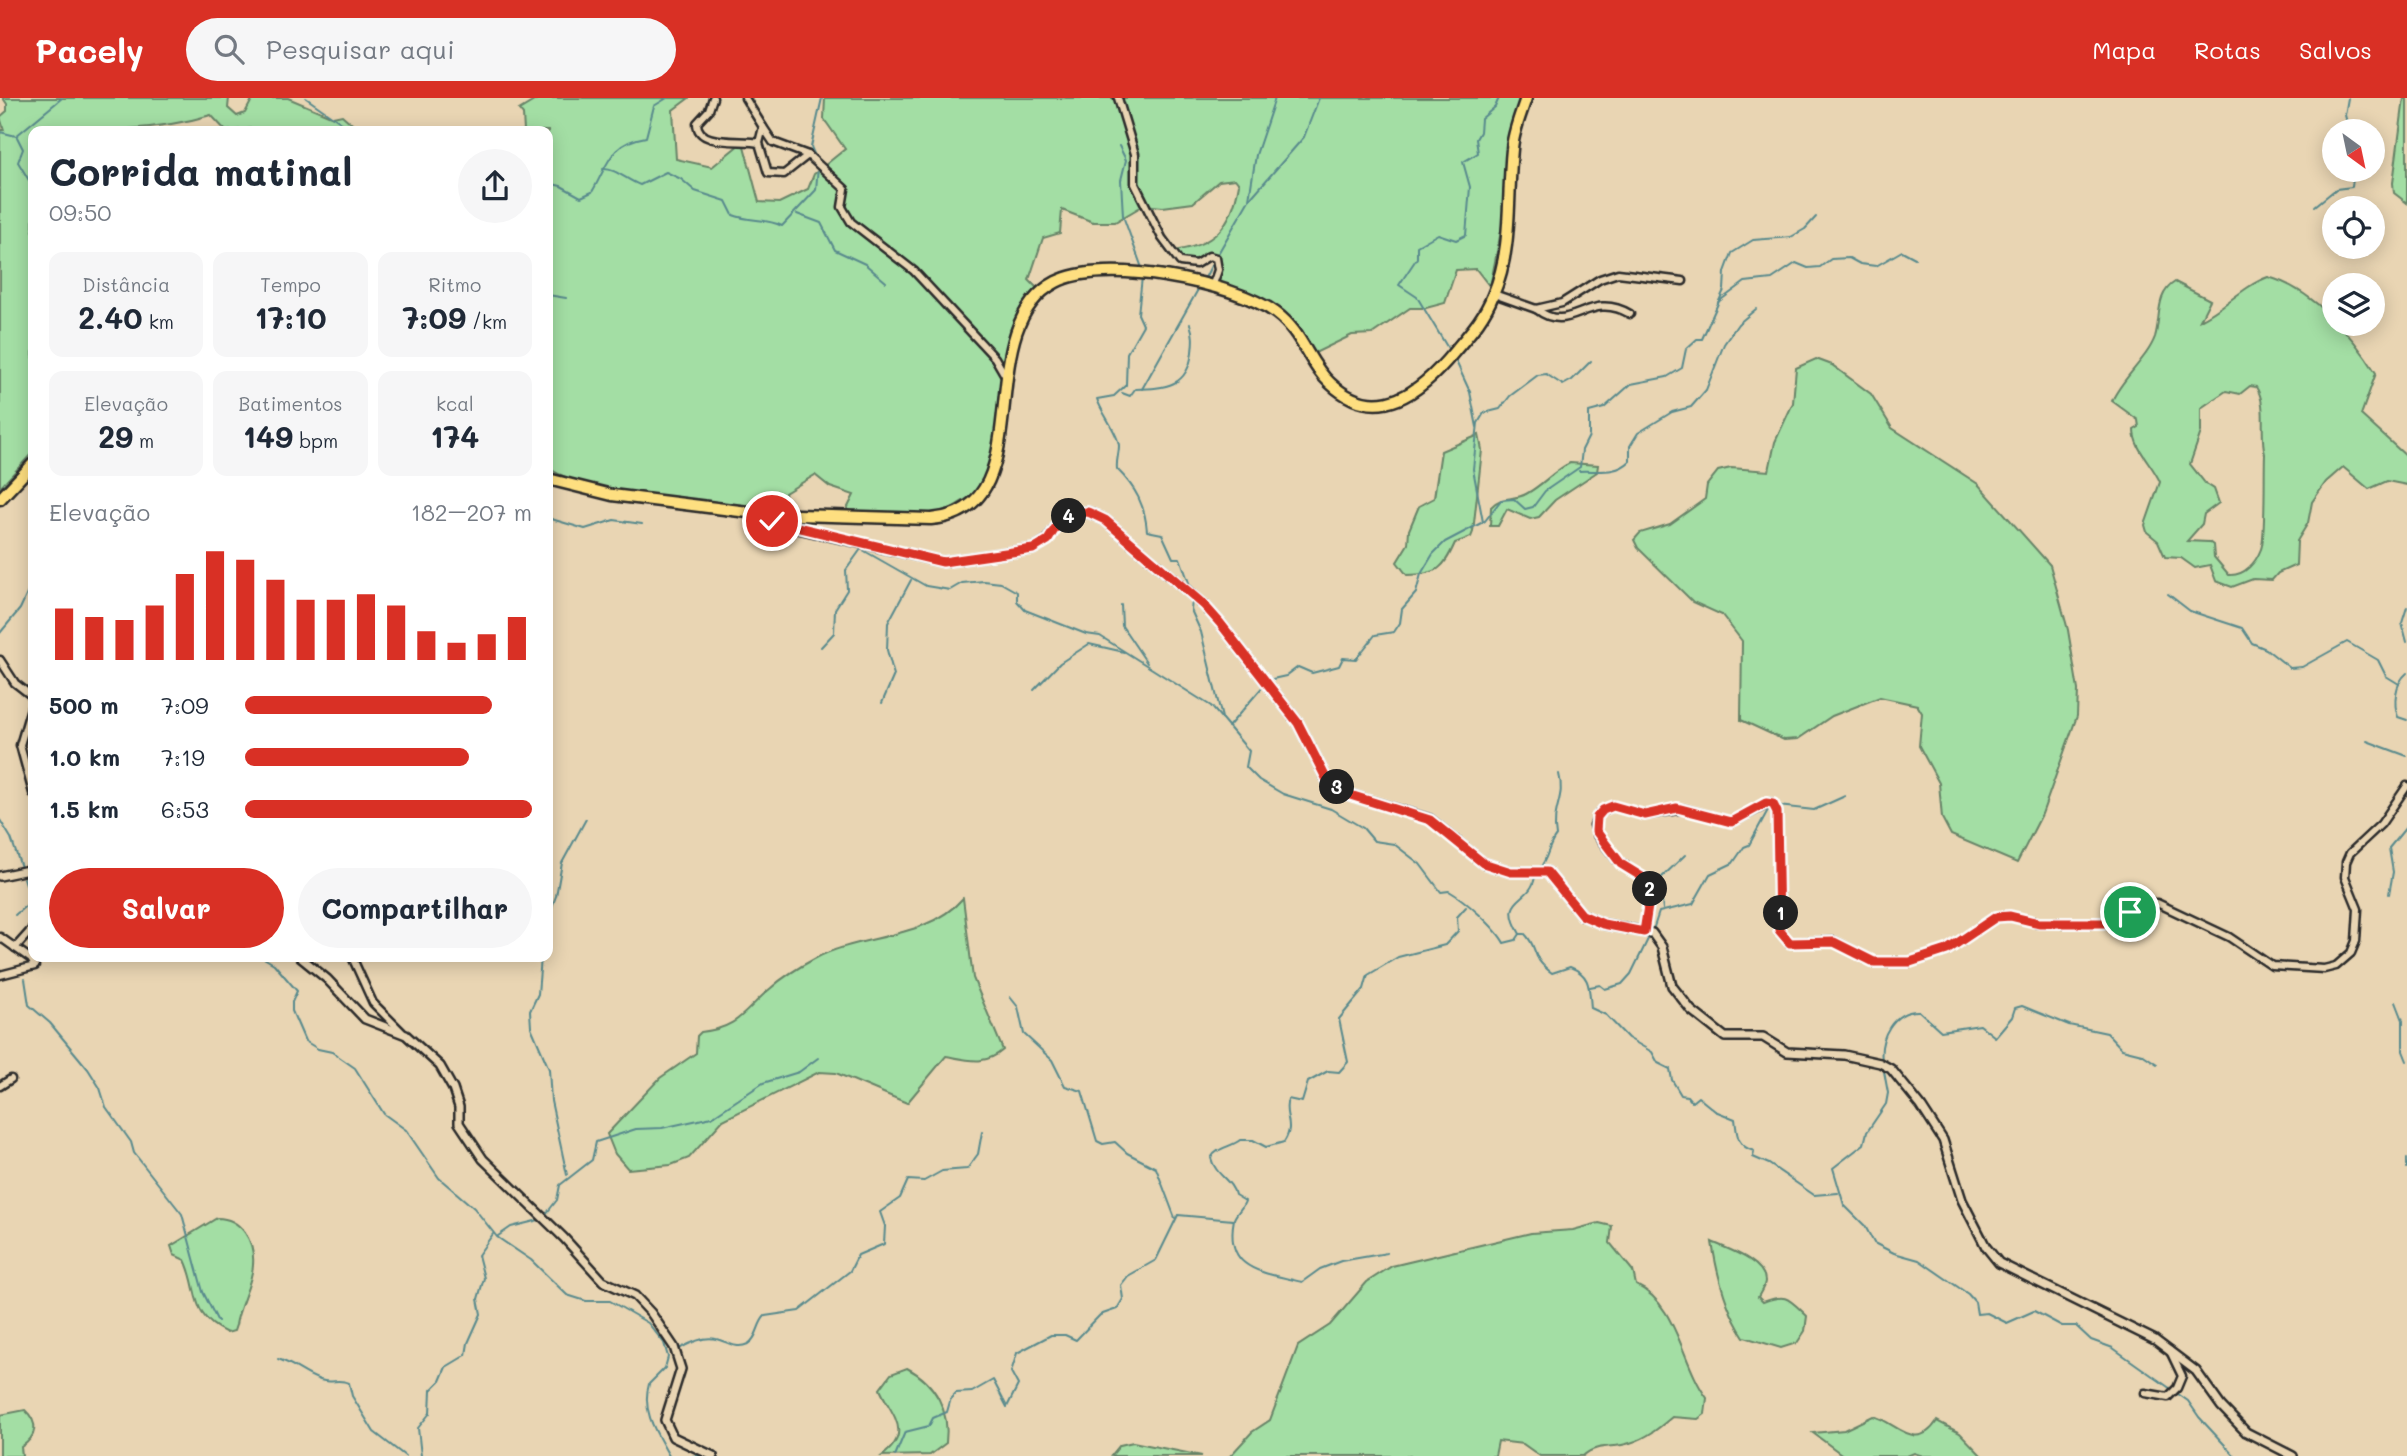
<!DOCTYPE html>
<html lang="pt">
<meta charset="utf-8">
<style>
:root{--surface:#fff;--page:#f6f6f7;--text:#1f2937;--muted:#747a83;--accent:#d93025}
body{margin:0;font-family:Mali,sans-serif;background:var(--page);color:var(--text);height:100vh;display:flex;flex-direction:column;font-size:26px;white-space:nowrap}
*{box-sizing:border-box;margin:0}
p{font-size:23px;color:var(--muted)}
.icon{flex:none;width:38px;height:38px;fill:none;stroke:currentColor;stroke-width:2;stroke-linecap:round;stroke-linejoin:round}
.map{position:relative;flex:1;overflow:hidden}
.side{position:absolute;left:28px;top:28px;width:525px;height:836px;display:flex;flex-direction:column;background:var(--surface);border-radius:14px;box-shadow:0 4px 18px #0003}
.side>*{flex:none}
.needle{width:46px;rotate:147deg}
.fabs{position:absolute;left:2322px;top:21px;display:grid;gap:14px}
.fabs a{display:grid;place-items:center;width:63px;height:63px;border-radius:50%;background:var(--surface);box-shadow:0 4px 18px #0003;font-size:35px}
.pin{position:absolute;display:grid;place-items:center;width:60px;height:60px;color:#fff;margin:-30px;border:4px solid #fff;border-radius:50%;box-shadow:0 2px 7px #0007}
.km{position:absolute;width:35px;height:35px;margin:-18px;border-radius:50%;background:#222;color:#fff;font-size:19px;line-height:35px;text-align:center}
.round{display:grid;place-items:center;flex:none;width:74px;height:74px;border-radius:37px;background:var(--page)}
.headline{display:flex;align-items:center;justify-content:space-between;height:119px;padding:0 21px}
h1{font-size:38px;font-weight:700;line-height:52px}
.figures{display:grid;grid-template-columns:repeat(3,1fr);gap:10px;height:119px;padding:7px 21px}
.figures div{display:grid;align-content:center;border-radius:14px;background:var(--page);text-align:center}
.figures b{font-size:30px;font-weight:700}
.figures small{font-size:19px;font-weight:400}
.figures p{font-size:19px}
.chart{height:196px;padding:14px 21px}
.chart p{display:flex;justify-content:space-between}
.chart svg{width:100%;height:126px;margin-top:7px;stroke:var(--accent);stroke-width:6}
.action{display:flex;gap:14px;margin-top:auto;padding:14px 21px}
.action a{flex:1;height:80px;border-radius:42px;background:var(--accent);color:#fff;font-size:28px;font-weight:700;line-height:80px;text-align:center}
.action a+a{background:var(--page);color:var(--text)}
ul{padding:0 21px;list-style:none;font-size:23px}
li{display:grid;grid-template-columns:112px 84px 1fr;align-items:center;height:52px}
li i{height:18px;border-radius:9px;background:var(--accent)}
header{display:flex;align-items:center;gap:42px;box-sizing:border-box;height:98px;padding:0 35px;background:var(--accent);color:#fff}
header strong{font-size:33px}
nav{display:flex;gap:38px;margin-inline-start:auto;font-size:24px}
.search{width:490px;height:63px;background:var(--page);display:flex;align-items:center;gap:18px;box-sizing:border-box;padding:0 24px;border-radius:38px;color:var(--muted);font-size:26px}
.map>svg:first-child{display:block}
</style>
<header>
<strong>Pacely</strong>
<div class="search"><svg class="icon" aria-label="search" viewBox="0 0 24 24"><circle cx="10" cy="10" r="6"/><path d="M15 15l6 6"/></svg>Pesquisar aqui</div>
<nav><a>Mapa</a><a>Rotas</a><a>Salvos</a></nav>
</header>
<div class="map">
<svg width="2407" height="1358" viewBox="0 0 2407 1358">
<rect width="100%" height="100%" fill="#e9d5b3"/>
<filter id="ink" filterUnits="userSpaceOnUse"><feTurbulence type="fractalNoise" baseFrequency=".0143" numOctaves="2"/><feDisplacementMap in="SourceGraphic" scale="14" xChannelSelector="R" yChannelSelector="G"/><feConvolveMatrix kernelMatrix="1 2 1 2 8 2 1 2 1" color-interpolation-filters="sRGB"/></filter>
<g filter="url(#ink)">
<g fill="#a3dea4" stroke="#678468" stroke-width="2" fill-rule="evenodd">
<path d="M3,0H229L228,10L237,18L245,15L253,0H288L333,19L342,17L360,33L256,30L226,33L211,17C153,34 94,33 33,33V354L0,390V32H4L0,19L7,13V6Z"/>
<path d="M539,0H689L673,12L676,61L712,69L740,46L744,48L759,104L779,105L808,91L814,76L845,51L824,21L825,0H1524L1509,59L1502,128L1490,189L1476,171L1456,172L1445,205L1426,210H1410L1372,236L1352,237L1315,255L1291,222L1215,186L1219,172L1214,161L1189,168L1170,153C1215,149 1232,127 1239,86L1235,81L1219,83L1193,105L1163,109L1144,107L1115,124H1093L1062,112L1060,135L1043,140L1029,182L1039,192L1022,207L1011,230L1005,262L1001,341L979,393L950,411L923,418L844,417L854,397L830,389L815,377L785,395L788,412C746,408 705,404 663,398C624,393 582,391 548,370V33H524L523,17L519,12Z"/>
<path d="M2404,0H2407V105L2394,95L2393,85Z"/>
<path d="M2268,179C2313,191 2353,238 2376,275L2361,317L2407,359V387L2387,383L2369,391L2343,369L2326,384L2312,404L2308,425L2297,443L2296,467L2278,475L2272,482L2253,481L2232,489L2216,483L2210,467L2195,470L2181,460L2165,459L2158,443L2147,434L2145,427L2160,384C2153,367 2134,351 2134,332L2139,329L2138,322L2112,303C2122,280 2147,261 2155,239C2161,220 2155,196 2175,184L2210,202L2200,222C2225,210 2243,188 2268,179ZM2250,288L2256,289C2268,307 2259,335 2265,356C2264,373 2266,439 2261,451C2256,464 2245,478 2229,477L2214,459L2213,447L2209,444L2187,443L2202,426L2204,416L2219,405L2214,391L2205,385L2190,366L2201,334V310L2226,293L2240,296Z"/>
<path d="M1816,261L1832,267L1871,296L1892,330L1978,386L2050,467L2068,532L2078,592L2077,618L2042,716L2017,765L1951,737L1942,720L1939,685L1919,648L1922,615L1917,607L1880,599L1832,618L1798,641L1784,642L1741,622L1742,543L1722,517L1693,504L1638,450L1634,442L1640,435L1670,426L1705,401L1707,387L1718,373L1731,370L1769,373L1775,344L1793,305L1796,270Z"/>
<path d="M1479,337L1482,352L1473,434L1471,439L1455,445C1443,472 1438,476 1407,477L1397,464L1408,446L1409,432L1419,408L1434,400L1441,353Z"/>
<path d="M1570,365L1598,367L1597,374L1555,402L1539,419L1530,421L1507,411L1498,428H1490L1491,409C1502,397 1513,403 1526,396C1543,387 1553,373 1570,365Z"/>
<path d="M963,800L973,880L1003,952C985,968 968,962 946,958L907,1005L836,975L819,974L723,1022L689,1060L671,1067L628,1071L615,1056L607,1036L660,980L696,955L697,938L701,934C740,930 744,912 771,890C783,879 801,868 816,860C861,836 927,842 963,800Z"/>
<path d="M217,1120C241,1120 255,1143 253,1167C252,1187 239,1207 236,1227L234,1233L227,1235C188,1217 200,1193 185,1162L174,1157L171,1148Z"/>
<path d="M1599,1125L1612,1128L1610,1145L1633,1173L1636,1187C1677,1205 1682,1267 1707,1300L1705,1316L1698,1321L1672,1319C1659,1330 1647,1340 1630,1345C1613,1351 1597,1345 1583,1358H1540L1523,1346L1498,1343L1495,1358H1230L1252,1334L1270,1322L1298,1248L1330,1227L1367,1184L1392,1168L1531,1135L1573,1132Z"/>
<path d="M1712,1144C1727,1151 1765,1163 1765,1183C1765,1188 1760,1195 1758,1199L1763,1204C1787,1195 1788,1200 1807,1218L1805,1233L1797,1245L1781,1250L1744,1239C1726,1212 1717,1177 1712,1144Z"/>
<path d="M907,1270C936,1285 950,1313 946,1345L930,1357L882,1358C914,1334 891,1317 880,1291L891,1276Z"/>
<path d="M25,1312C39,1325 37,1339 21,1349L22,1358H0V1317Z"/>
<path d="M1873,1318C1895,1323 1916,1356 1937,1323L1960,1335L1982,1358H1923L1914,1355L1907,1358H1844L1813,1335L1844,1332Z"/>
<path d="M1133,1344L1202,1358H1111L1120,1347Z"/>
</g>
<g fill="none" stroke-linecap="round" stroke-linejoin="round">
<g stroke="#598a8d" stroke-width="2">
<path d="M306,0L353,33"/>
<path d="M2348,0L2345,17L2349,33"/>
<path d="M0,34L16,38L62,0"/>
<path d="M17,39L23,51L18,64L33,89"/>
<path d="M1119,48L1126,62L1121,82L1123,118L1142,170"/>
<path d="M817,63L811,49L822,0"/>
<path d="M603,71C615,70 628,83 640,87L666,74L681,81L695,93L726,103L733,117C750,124 766,120 782,128L816,92L818,68"/>
<path d="M548,85L561,88L581,99L592,94C608,67 609,45 646,39L654,8L667,0"/>
<path d="M1249,101L1256,57L1275,0"/>
<path d="M2315,108L2336,91L2352,89L2354,72"/>
<path d="M797,116L821,125L835,152L865,166L886,184"/>
<path d="M1216,159L1249,102L1304,39L1319,0"/>
<path d="M1142,179L1138,216L1143,227L1127,255L1126,287L1114,298L1097,301C1101,314 1119,337 1119,348C1119,356 1116,362 1117,371C1136,390 1145,407 1147,433L1162,436L1173,460H1180L1192,493"/>
<path d="M1205,180L1213,164"/>
<path d="M548,197L566,200"/>
<path d="M1718,204L1745,184L1772,181L1796,165L1808,170L1820,169L1831,161L1849,160L1860,166L1876,168L1902,153L1915,160"/>
<path d="M1449,252L1417,199L1399,187L1417,160V148L1438,136L1456,142L1466,137L1470,89L1463,64L1478,55L1476,41L1480,34L1481,21L1495,9L1499,0"/>
<path d="M1454,259L1470,294L1477,329"/>
<path d="M1142,291L1200,188"/>
<path d="M1122,295L1130,298L1135,291C1166,290 1188,289 1192,254C1193,244 1194,237 1190,226"/>
<path d="M1579,373C1597,372 1616,377 1630,363V348L1638,335L1672,314L1691,309L1706,292L1724,246L1738,226L1756,211"/>
<path d="M548,420L585,431L614,422L642,426"/>
<path d="M1483,424L1473,371L1478,325L1484,315L1500,311L1510,298L1538,277L1546,276L1563,287L1572,282L1591,263"/>
<path d="M2168,496L2190,513L2242,530L2252,545L2266,551L2290,570L2302,569L2347,544L2378,562L2386,578L2399,586"/>
<path d="M1192,502L1191,512L1201,534L1222,620"/>
<path d="M1121,507L1122,528L1147,565"/>
<path d="M2407,509L2402,525L2407,544"/>
<path d="M0,535L20,511L33,483"/>
<path d="M821,549L834,535L835,511L847,492L846,472L861,451L926,488L950,492L962,485L984,483L1001,485L1017,494V503L1025,512L1086,536L1100,538L1211,608L1249,653L1246,669L1259,682L1283,696L1331,711L1363,730L1374,743L1394,746L1420,766L1441,794L1449,793C1465,802 1496,830 1504,845L1516,842L1520,836"/>
<path d="M2407,575C2395,585 2393,605 2398,619L2407,622"/>
<path d="M1268,582L1286,578L1298,569L1312,575L1339,568L1343,560L1356,561L1375,537L1394,534L1400,525L1402,511L1416,495L1421,476L1433,456L1445,444L1485,423L1501,402L1514,401L1525,411L1533,409L1545,393L1580,369L1582,352L1589,338V314L1604,310L1631,286L1667,279L1682,270L1686,251L1697,241H1702L1724,192L1725,174L1732,155L1753,142L1791,139L1805,131L1816,119"/>
<path d="M1034,592L1060,565L1089,546L1124,554"/>
<path d="M882,605L894,577L887,552L888,525L911,482"/>
<path d="M1228,629L1265,586"/>
<path d="M2367,643L2407,658"/>
<path d="M0,722L11,740L22,772"/>
<path d="M1539,771C1549,760 1547,749 1556,738C1551,709 1566,701 1559,676"/>
<path d="M23,777L33,807"/>
<path d="M1535,778C1532,806 1497,797 1520,836H1525C1540,852 1529,858 1552,875L1570,869C1591,877 1589,890 1591,910L1606,917L1628,940L1652,954L1658,965L1670,971L1672,982L1681,997L1687,998L1692,1004L1698,999L1715,1013L1735,1021C1737,1035 1736,1048 1754,1053L1753,1059L1769,1066L1814,1097L1838,1095"/>
<path d="M2389,796L2393,774L2389,750L2407,728"/>
<path d="M1663,811L1659,782L1685,757"/>
<path d="M15,817L29,805"/>
<path d="M548,820L556,798L562,765L586,721"/>
<path d="M1653,832L1659,814L1693,806L1710,776L1733,765L1744,749L1749,747L1768,712L1778,708L1814,712L1845,698"/>
<path d="M262,859L274,866L297,893L292,904V913L305,943L318,951L332,954L355,970L384,1016L406,1032L439,1080L474,1110L497,1139L531,1162L567,1197L586,1203H610L648,1225L664,1245L668,1259L665,1270L649,1286C641,1313 657,1336 669,1358"/>
<path d="M541,859L538,896L530,913L531,929L549,971L551,1003L567,1077"/>
<path d="M25,881L29,907L50,925L88,971L100,990L106,1009L131,1044L134,1055L182,1116L203,1194L218,1224"/>
<path d="M1590,889L1600,887L1605,891L1622,886L1631,876L1650,837"/>
<path d="M1010,899L1018,909L1024,936L1052,962L1065,988L1082,993L1097,1043L1103,1046L1115,1044L1127,1055L1156,1070L1175,1120"/>
<path d="M2396,904L2403,922V953L2407,963"/>
<path d="M1882,963C1879,940 1893,912 1919,913L1941,933L1980,927L1995,939L2012,919L2015,910L2022,908L2069,927L2107,935L2122,951L2142,956L2157,966"/>
<path d="M1883,968L1888,995L1886,1006L1867,1034L1864,1046L1833,1070L1844,1107L1865,1128L1874,1145L1894,1155L1919,1162L1968,1196L1975,1204L1977,1216L1987,1215L2007,1225L2034,1213L2062,1228H2076L2091,1242L2113,1250L2188,1303L2199,1319L2235,1358"/>
<path d="M2407,1061V1070"/>
<path d="M546,1116L557,1102L560,1087L592,1062L596,1044L636,1031L662,1030L712,1019L763,985L799,974L818,960"/>
<path d="M498,1138L511,1129L539,1122"/>
<path d="M1387,1155L1341,1163L1320,1171L1302,1184C1262,1174 1224,1173 1234,1121C1236,1115 1243,1110 1245,1103L1235,1097C1232,1082 1215,1077 1211,1060C1216,1050 1231,1049 1240,1042H1253L1266,1049L1284,1044C1296,1025 1282,1018 1288,1001L1302,1004L1308,984L1328,973L1339,974L1348,964L1339,921L1364,891L1368,877L1398,859L1445,847L1458,833L1457,819L1466,809"/>
<path d="M679,1251C690,1245 704,1238 716,1241C727,1243 735,1252 748,1246C758,1240 757,1226 765,1218L799,1213L850,1173L858,1157L884,1146L885,1128L880,1114L900,1100L908,1082L924,1083L942,1073L967,1071L978,1056L982,1034"/>
<path d="M278,1261C294,1266 305,1277 320,1282C331,1286 339,1280 349,1285L352,1298L374,1334L405,1358"/>
<path d="M421,1358L418,1330L430,1315L431,1292L440,1283L446,1269L466,1257L468,1245L481,1216L478,1201L484,1180L478,1157L493,1136"/>
<path d="M693,1358H705"/>
<path d="M895,1358L905,1334L929,1328L933,1320L947,1314L951,1300L956,1295L972,1294L993,1282L1007,1309L1018,1287L1011,1274L1017,1255L1051,1237H1065L1076,1242L1100,1217L1117,1211L1123,1201L1121,1187L1128,1178L1156,1162L1178,1117L1233,1122"/>
</g>
<defs>
<g id="minor">
<path d="M713,0L709,12L697,25C697,49 742,41 759,45"/>
<path d="M745,0L763,29L759,45L768,75L784,76L808,57L845,91L842,109L851,124L914,173L995,260L1006,279"/>
<path d="M1118,0L1135,56V86L1162,140L1180,164L1196,166L1209,158L1216,160L1218,172L1212,189"/>
<path d="M763,29L773,44L808,57"/>
<path d="M1494,196L1536,211L1562,205L1600,181L1618,175L1683,183"/>
<path d="M1536,211C1572,239 1587,191 1630,216"/>
<path d="M0,562L15,585L33,599"/>
<path d="M33,603L20,647L33,695"/>
<path d="M1644,834L1650,795L1649,785L1617,762L1597,737L1594,727L1599,715L1613,708L1645,717L1684,711L1731,724L1770,705L1777,714L1779,832L1790,845L1834,843L1874,864H1910L1947,852L1996,819L2010,818L2039,825H2103L2119,821L2144,806L2157,805L2229,839L2272,868L2324,871L2336,868L2351,855L2356,843L2358,811L2345,779L2346,764L2350,755L2381,726L2407,688"/>
<path d="M0,839L31,861L35,868L0,877"/>
<path d="M15,850L33,830"/>
<path d="M352,859L373,905L402,934"/>
<path d="M0,988L11,981"/>
<path d="M2145,1295L2168,1299L2177,1290L2182,1278L2170,1253"/>
</g>
<g id="tertiary">
<path d="M764,417L776,426L943,464L1033,451L1047,442L1059,424L1074,415L1088,414L1105,422L1204,507L1220,525L1298,625L1327,682L1347,696L1430,721L1483,765L1511,774H1547L1582,817L1603,826L1652,835L1662,849L1672,888L1691,912L1725,939H1763L1787,954L1844,957L1880,965L1891,971L1921,1008L1943,1042L1962,1102L1986,1149L1999,1165L2155,1242L2196,1273L2221,1308L2246,1334L2293,1358"/>
<path d="M0,778L33,771"/>
<path d="M300,859L327,881L365,921L406,937L440,968L453,991L459,1009V1025L483,1061L564,1140L603,1183L635,1198L651,1215L674,1249L681,1271L665,1322L673,1339L713,1358"/>
</g>
<g id="trunk">
<path d="M548,381L612,397L764,416L931,421C1046,412 966,231 1056,184C1103,159 1234,184 1276,215C1303,235 1308,265 1330,285C1378,330 1422,293 1454,254C1470,235 1484,220 1493,197C1513,151 1507,100 1512,51C1513,34 1521,16 1526,0"/>
<path d="M0,401L33,366"/>
</g>
</defs>
<use href="#minor" stroke="#2b2b2b" stroke-width="11"/>
<use href="#tertiary" stroke="#2b2b2b" stroke-width="12"/>
<use href="#trunk" stroke="#2b2b2b" stroke-width="15"/>
<use href="#minor" stroke="#e9d5b3" stroke-width="6"/>
<use href="#tertiary" stroke="#e9d5b3" stroke-width="7"/>
<use href="#trunk" stroke="#fedf80" stroke-width="10"/>
</g>
</g>
<g fill="none" stroke-linecap="round" stroke-linejoin="round" filter="url(#ink)">
<defs>
<path id="route" d="M772,423L943,464L1033,451L1048,442L1059,424L1074,415L1088,414L1105,422L1204,507L1220,525L1298,625L1327,682L1347,696L1430,722L1483,765L1511,774H1547L1582,817L1603,826L1644,834L1650,795L1647,782L1621,766L1596,733L1597,719L1603,712L1613,708L1645,717L1677,710L1731,724L1766,705L1773,706L1777,714L1779,832L1790,845L1834,844L1874,864H1910L1947,852L1996,819L2010,818L2039,825H2103L2130,814"/>
</defs>
<use href="#route" stroke="#fff" stroke-width="14"/>
<use href="#route" stroke="#d93025" stroke-width="9"/>
</g>
</svg>
<div class="fabs">
<a><svg class="needle" viewBox="-14 -14 28 28"><path d="M0-13l5 13h-10z" fill="#e53935"/><path d="M0 13l5-13h-10z" fill="#747a83"/></svg></a>
<a><svg class="icon" aria-label="locate" viewBox="0 0 24 24"><circle cx="12" cy="12" r="6"/><path d="M12 2v4M12 18v4M2 12h4M18 12h4"/></svg></a>
<a><svg class="icon" aria-label="layers" viewBox="0 0 24 24"><path d="M12 4l9 5-9 5-9-5zM3 14l9 5 9-5"/></svg></a>
</div>
<div class="pin" style="left:2130px;top:814px;background:#1e9e55"><svg class="icon" aria-label="arrive" viewBox="0 0 24 24"><path d="M6 21V4h12l-3 4 3 4H6"/></svg></div>
<div class="pin" style="left:772px;top:423px;background:#d93025"><svg class="icon" aria-label="check" viewBox="0 0 24 24"><path d="M5 12l5 5 9-10"/></svg></div>
<b class="km" style="left:1781px;top:815px">1</b>
<b class="km" style="left:1650px;top:791px">2</b>
<b class="km" style="left:1337px;top:689px">3</b>
<b class="km" style="left:1069px;top:418px">4</b>
<section class="side">
<div class="headline"><div><h1>Corrida matinal</h1><p>09:50</p></div><a class="round"><svg class="icon" aria-label="share" viewBox="0 0 24 24"><path d="M12 15V3M7 8l5-5 5 5M5 13v7h14v-7"/></svg></a></div>
<div class="figures">
<div><p>Distância</p><b>2.40<small> km</small></b></div>
<div><p>Tempo</p><b>17:10</b></div>
<div><p>Ritmo</p><b>7:09<small> /km</small></b></div>
</div>
<div class="figures">
<div><p>Elevação</p><b>29<small> m</small></b></div>
<div><p>Batimentos</p><b>149<small> bpm</small></b></div>
<div><p>kcal</p><b>174</b></div>
</div>
<div class="chart"><p><span>Elevação</span>182–207 m</p>
<svg viewBox="0 0 160 44" preserveAspectRatio="none"><path d="M5 44V26M15 44V29M25 44V30M35 44V25M45 44V14M55 44V6M65 44V9M75 44V16M85 44V23M95 44V23M105 44V21M115 44V25M125 44V34M135 44V38M145 44V35M155 44V29"/></svg>
</div>
<ul>
<li><b>500 m</b>7:09<i style="width:86%"></i></li>
<li><b>1.0 km</b>7:19<i style="width:78%"></i></li>
<li><b>1.5 km</b>6:53<i style="width:100%"></i></li>
</ul>
<div class="action"><a>Salvar</a><a>Compartilhar</a></div>
</section>
</div>
